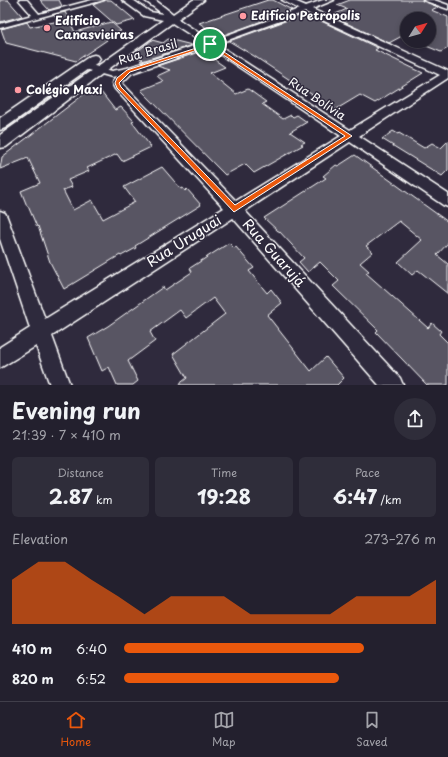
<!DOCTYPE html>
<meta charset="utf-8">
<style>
:root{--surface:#23202e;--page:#2f2d3a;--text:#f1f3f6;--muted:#a3a3aa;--line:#403e4a;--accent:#ea580c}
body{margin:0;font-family:"Playpen Sans",sans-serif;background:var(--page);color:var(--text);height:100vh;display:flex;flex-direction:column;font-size:15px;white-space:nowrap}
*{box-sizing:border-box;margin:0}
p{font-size:13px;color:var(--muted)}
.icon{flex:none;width:22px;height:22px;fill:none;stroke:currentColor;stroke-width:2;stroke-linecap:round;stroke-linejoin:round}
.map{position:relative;height:385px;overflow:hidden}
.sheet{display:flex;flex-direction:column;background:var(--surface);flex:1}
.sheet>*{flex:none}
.needle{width:26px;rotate:53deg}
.tools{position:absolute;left:400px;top:12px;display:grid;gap:8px}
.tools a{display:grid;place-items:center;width:36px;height:36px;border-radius:50%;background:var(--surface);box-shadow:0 2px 6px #0003,0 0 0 1px var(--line);font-size:20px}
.pin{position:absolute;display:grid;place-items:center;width:34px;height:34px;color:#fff;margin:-17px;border:2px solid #fff;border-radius:50%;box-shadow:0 1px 4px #0007}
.round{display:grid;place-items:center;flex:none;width:42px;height:42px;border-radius:21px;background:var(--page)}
.overview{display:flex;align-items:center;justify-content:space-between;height:68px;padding:0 12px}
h1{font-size:22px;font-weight:700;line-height:30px}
.metrics{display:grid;grid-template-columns:repeat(3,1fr);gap:6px;height:68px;padding:4px 12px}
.metrics div{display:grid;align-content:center;border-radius:6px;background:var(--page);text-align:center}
.metrics b{font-size:20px;font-weight:700}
.metrics small{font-size:11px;font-weight:400}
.metrics p{font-size:11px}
.chart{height:112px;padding:8px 12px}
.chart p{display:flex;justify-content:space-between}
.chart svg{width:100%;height:72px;margin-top:4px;fill:var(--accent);opacity:.7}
ul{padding:0 12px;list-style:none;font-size:13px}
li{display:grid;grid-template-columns:64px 48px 1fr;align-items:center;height:30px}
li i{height:10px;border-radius:5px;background:var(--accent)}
.tabs{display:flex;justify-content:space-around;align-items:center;height:56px;border-top:1px solid var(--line);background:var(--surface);font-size:11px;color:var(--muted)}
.tabs a{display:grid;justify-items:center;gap:2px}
.tabs .selected{color:var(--accent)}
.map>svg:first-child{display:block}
</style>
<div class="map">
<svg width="448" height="385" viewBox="0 0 448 385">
<rect width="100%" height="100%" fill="#2f2a3d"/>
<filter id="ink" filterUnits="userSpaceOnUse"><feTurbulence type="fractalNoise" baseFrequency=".025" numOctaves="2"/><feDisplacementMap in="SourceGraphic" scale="8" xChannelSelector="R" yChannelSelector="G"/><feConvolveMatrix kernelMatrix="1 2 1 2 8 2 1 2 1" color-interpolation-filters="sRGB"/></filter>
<g filter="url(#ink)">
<g fill="#595564" stroke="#fff">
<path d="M0,0H8L22,16L0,22Z"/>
<path d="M40,0H59L62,6L49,10Z"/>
<path d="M105,0H111L135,20L116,25L93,5Z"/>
<path d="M268,0H273L292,10L221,36L218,35L199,23Z"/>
<path d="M350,0H422L438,7L431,10L448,17V48L441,52L414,41H429V19H407V38L402,36L389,43L331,16L347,9L337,5Z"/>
<path d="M65,12L75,32L111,22L121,31L104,36L107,40L76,61L6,43L1,29L27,22L30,27L59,21L53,15Z"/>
<path d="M302,15L317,21L319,20L378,48L375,50L423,73L375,103L360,95L335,110L254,56L229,41Z"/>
<path d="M168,39L192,45L142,61H140L143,59L131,56L152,40L163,43Z"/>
<path d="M202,51L225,67L210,73L236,94L248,89L266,102L262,104L283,119L291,115L293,117L297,115L307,122L290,132L305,142L301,144L303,145L254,173L245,164L225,175L141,90L163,81L157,76L170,70L157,66Z"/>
<path d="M87,92L91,96L101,92L115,110L121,107L134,121L132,122L151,147L122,161L117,154L87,168L89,171L68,180L72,187L63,190L73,210L92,200L103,219L135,202L124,187L162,167L181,189L183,188L185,191L187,189L201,205L135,246L136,248L121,256L120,255L64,289L50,262L38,226L37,227L28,206H27L21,191L40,183L28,158L0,169L2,157Z"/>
<path d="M393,131L398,134L399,133L424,148L432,143L441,148L448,141V170L442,176L382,139Z"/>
<path d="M355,155L448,222V243L437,255L448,264V294L418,270L412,275L398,262L422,240L399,221L366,246L373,252L360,263L369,271L366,273L428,328L432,323L441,331L439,334L448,343V385H427L376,332L378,330L333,286L339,281L320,262L308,272L299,262L304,258L279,231H278L264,218L326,178L323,176L336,165L338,166Z"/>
<path d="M229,243L234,248L236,247L254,268L249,271L267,293L271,289L282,303L267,315L311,371L326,357L344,378L337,385H178L187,378L173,354L225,314L213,298L186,318L180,310L150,332L155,341L128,361L138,381L133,385H117L109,367L102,371L88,338L108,326L163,287L165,290L192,272L190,268Z"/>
</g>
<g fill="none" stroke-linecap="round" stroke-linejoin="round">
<defs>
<g id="minor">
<path d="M19,0H27L39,14L92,0H104L0,28V24L32,15Z"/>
<path d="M282,0H292L306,6L323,0H334L312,9L448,71V78L359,136L448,194V207L443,205L350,142L245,211L400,378L403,385H379L233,218L52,336L70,385H50L36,346L0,368V347L30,328L0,239V211L5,213L7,217L45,319L224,208L115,89L112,83L116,76L112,77L81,68L79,66L81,64L84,63L112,71L127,68L203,43L169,21V17H175L211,41L299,9ZM305,12L440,75L350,130L217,44ZM209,47L341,136L236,201L122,83L132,73Z"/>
<path d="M423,0H434L448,5V9Z"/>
</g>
<g id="major">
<path d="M122,0H133L150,12L163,14L144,0H155L173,14L193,0H204L110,68L6,147L0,148V135L163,20L144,16Z"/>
<path d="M94,55L98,56L100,59L98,62L5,128L0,130V118L90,56Z"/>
</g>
</defs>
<use href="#minor" stroke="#fff" stroke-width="3"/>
<use href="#major" stroke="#fff" stroke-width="3"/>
<use href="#minor" fill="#2f2a3d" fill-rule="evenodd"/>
<use href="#major" fill="#2f2a3d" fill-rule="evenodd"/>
</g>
</g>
<path fill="#ea580c" stroke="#fff" fill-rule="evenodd" d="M209,44H212L352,136L234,212L117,88L115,83L117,78L127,70ZM210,46L345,136L235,205L121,87L119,83L130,72Z"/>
<g fill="#ff9aa2" stroke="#2f2a3d" stroke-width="1.5">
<circle cx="243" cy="16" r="4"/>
<circle cx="47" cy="28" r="4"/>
<circle cx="18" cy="90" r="4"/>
</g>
<g text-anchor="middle" stroke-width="3" stroke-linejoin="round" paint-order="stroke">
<g font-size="12" font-weight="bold" fill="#fff" stroke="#2f2a3d" text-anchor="start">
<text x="251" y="20">Edifício Petrópolis</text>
<text x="55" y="25">Edifício<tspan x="55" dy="14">Canasvieiras</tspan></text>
<text x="26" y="94">Colégio Maxi</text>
</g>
<g font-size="12" fill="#fff" stroke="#2f2a3d">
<text transform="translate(148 52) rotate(-17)" y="4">Rua Brasil</text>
<text transform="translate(317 99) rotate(34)" y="4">Rua Bolívia</text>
</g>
<g font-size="14" fill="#fff" stroke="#2f2a3d">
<text transform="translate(184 241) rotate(-32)" y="5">Rua Uruguai</text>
<text transform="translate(274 253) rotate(48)" y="5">Rua Guarujá</text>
</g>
</g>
</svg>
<div class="tools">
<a><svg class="needle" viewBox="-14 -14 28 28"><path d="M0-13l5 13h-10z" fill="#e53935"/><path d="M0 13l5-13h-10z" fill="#a3a3aa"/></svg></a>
</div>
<div class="pin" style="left:210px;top:44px;background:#1e9e55"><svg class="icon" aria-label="arrive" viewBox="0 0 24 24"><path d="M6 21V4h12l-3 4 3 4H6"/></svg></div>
</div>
<section class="sheet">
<div class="overview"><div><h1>Evening run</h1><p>21:39 · 7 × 410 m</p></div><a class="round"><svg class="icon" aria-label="share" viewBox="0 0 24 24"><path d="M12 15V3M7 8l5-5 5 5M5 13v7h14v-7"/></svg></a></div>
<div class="metrics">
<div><p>Distance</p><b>2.87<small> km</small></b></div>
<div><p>Time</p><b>19:28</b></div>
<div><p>Pace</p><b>6:47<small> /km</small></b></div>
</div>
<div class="chart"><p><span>Elevation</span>273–276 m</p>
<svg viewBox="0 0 160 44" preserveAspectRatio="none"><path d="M0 44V17L10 6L20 6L30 17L40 27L50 38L60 27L70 27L80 27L90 38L100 38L110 38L120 38L130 27L140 27L150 27L160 17V44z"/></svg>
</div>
<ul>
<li><b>410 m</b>6:40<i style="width:77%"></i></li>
<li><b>820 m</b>6:52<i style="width:69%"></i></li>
</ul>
</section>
<nav class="tabs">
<a class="selected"><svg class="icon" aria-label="home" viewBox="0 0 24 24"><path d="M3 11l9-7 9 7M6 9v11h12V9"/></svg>Home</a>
<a><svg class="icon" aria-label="map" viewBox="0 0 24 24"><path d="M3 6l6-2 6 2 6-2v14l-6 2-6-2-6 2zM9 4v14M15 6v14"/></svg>Map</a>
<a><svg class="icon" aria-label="saved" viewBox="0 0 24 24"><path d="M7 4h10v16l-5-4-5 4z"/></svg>Saved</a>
</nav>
